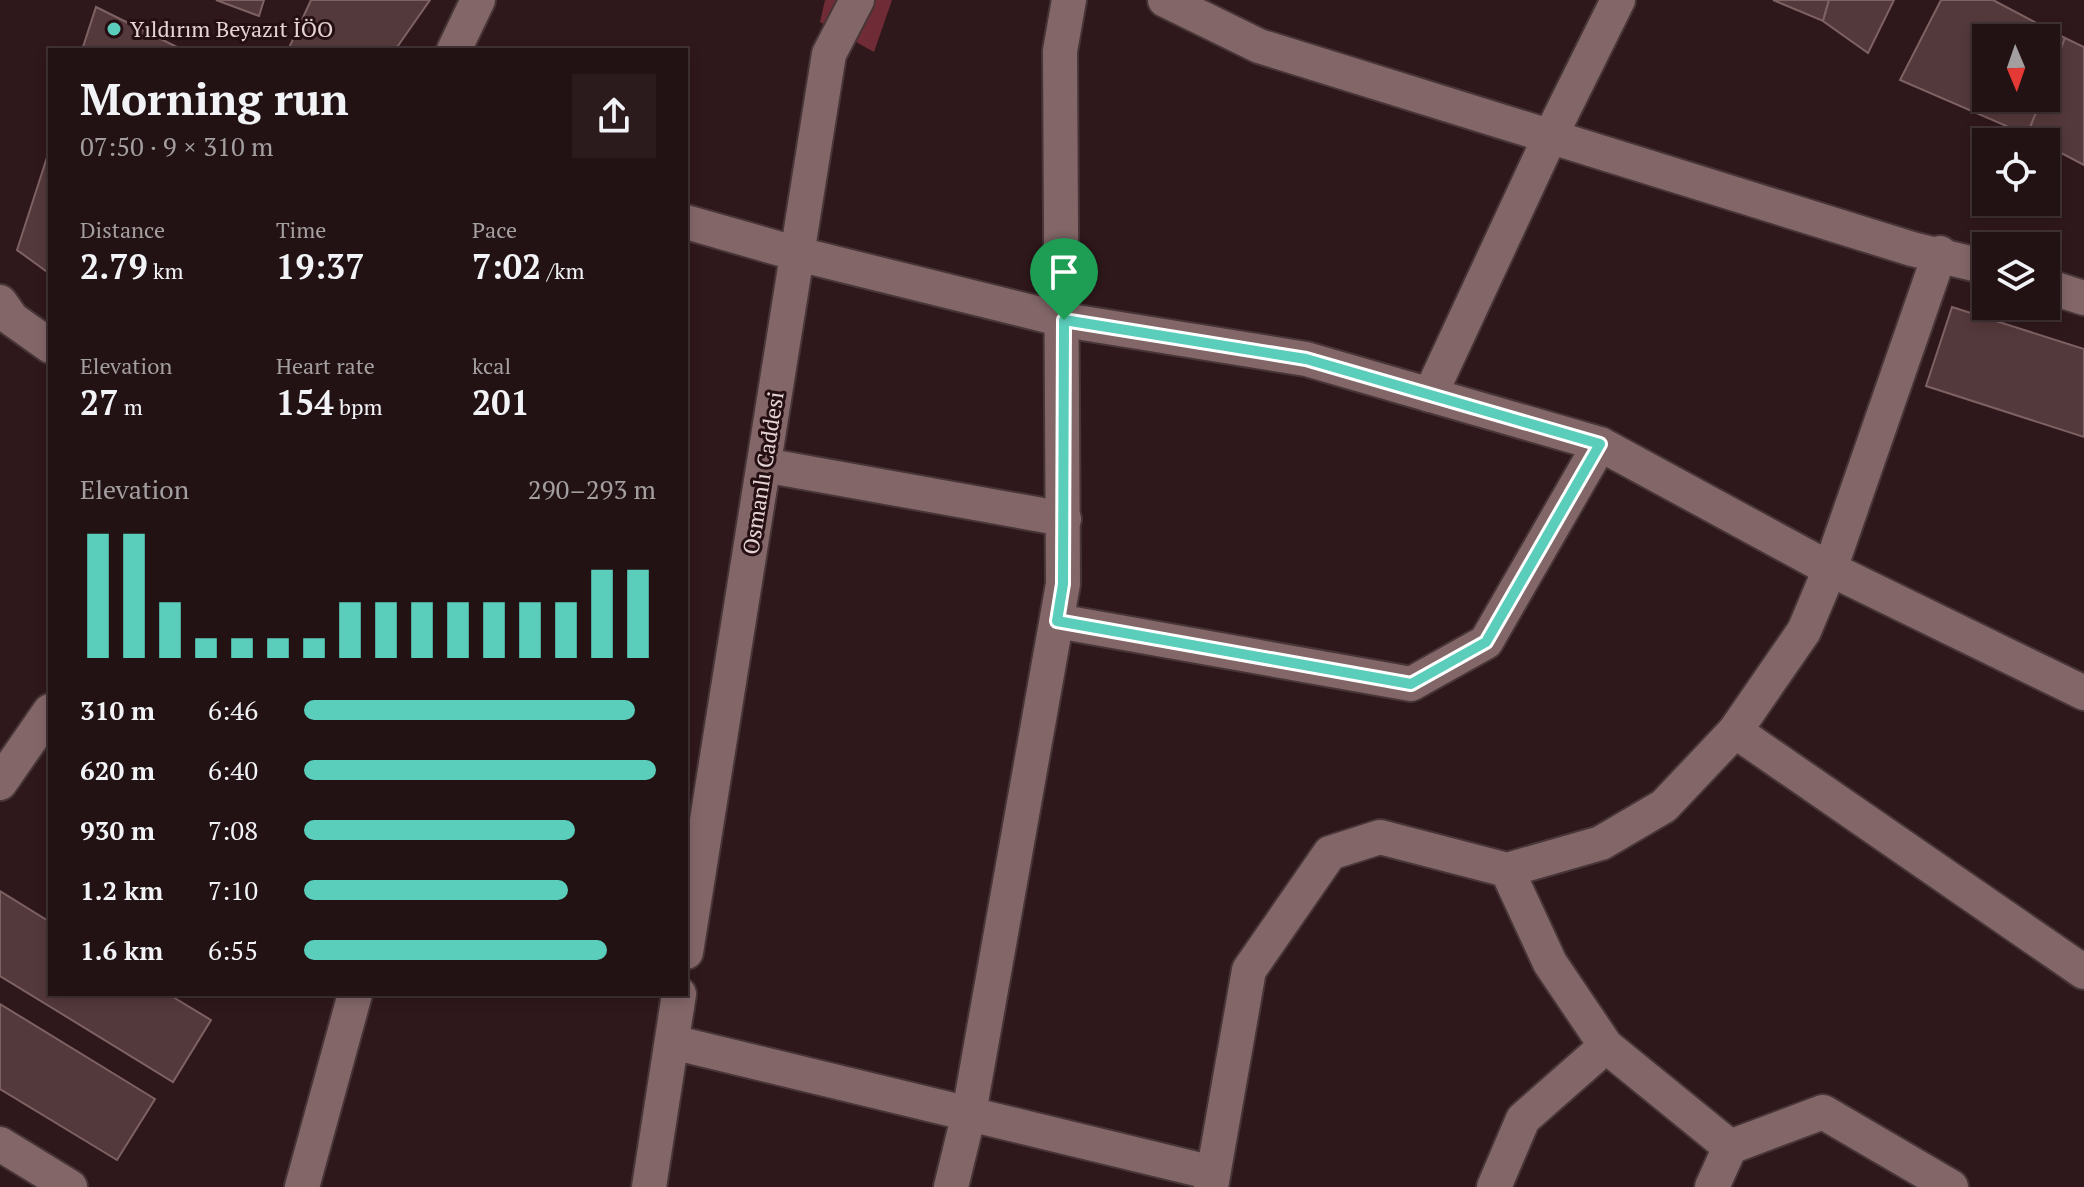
<!DOCTYPE html>
<meta charset="utf-8">
<style>
:root{--surface:#231214;--page:#2b1b1d;--text:#f1f3f6;--muted:#a39ea0;--line:#403234;--accent:#5bcebb}
body{margin:0;font-family:"PT Serif",serif;background:var(--page);color:var(--text);height:100vh;display:flex;flex-direction:column;font-size:30px;white-space:nowrap}
*{box-sizing:border-box;margin:0}
p{font-size:26px;color:var(--muted)}
.icon{flex:none;width:44px;height:44px;fill:none;stroke:currentColor;stroke-width:2;stroke-linecap:round;stroke-linejoin:round}
.map{position:relative;flex:1;overflow:hidden}
.panel{position:absolute;left:48px;top:48px;width:640px;height:948px;display:flex;flex-direction:column;background:var(--surface);border-radius:0px;box-shadow:0 4px 12px #0003,0 0 0 2px var(--line)}
.panel>*{flex:none}
.needle{width:52px;rotate:178deg}
.buttons{position:absolute;left:1972px;top:24px;display:grid;gap:16px}
.buttons a{display:grid;place-items:center;width:88px;height:88px;border-radius:0px;background:var(--surface);box-shadow:0 4px 12px #0003,0 0 0 2px var(--line);font-size:40px}
.pin{position:absolute;display:grid;place-items:center;width:68px;height:68px;color:#fff;margin:-82px -34px;border-radius:50% 50% 50% 0;rotate:-45deg;box-shadow:0 0 8px #0007}
.pin .icon{rotate:45deg}
.round{display:grid;place-items:center;flex:none;width:84px;height:84px;border-radius:0px;background:var(--page)}
.overview{display:flex;align-items:center;justify-content:space-between;height:136px;padding:0 32px}
h1{font-size:44px;font-weight:600;line-height:60px}
.figures{display:grid;grid-template-columns:repeat(3,1fr);gap:12px;height:136px;padding:8px 32px}
.figures div{display:grid;align-content:center}
.figures b{font-size:34px;font-weight:600}
.figures small{font-size:22px;font-weight:400}
.figures p{font-size:22px}
.chart{height:224px;padding:16px 32px}
.chart p{display:flex;justify-content:space-between}
.chart svg{width:100%;height:144px;margin-top:8px;stroke:var(--accent);stroke-width:6}
ul{padding:0 32px;list-style:none;font-size:26px}
li{display:grid;grid-template-columns:128px 96px 1fr;align-items:center;height:60px}
li i{height:20px;border-radius:10px;background:var(--accent)}
.map>svg:first-child{display:block}
</style>
<div class="map">
<svg width="2084" height="1187" viewBox="0 0 2084 1187">
<rect width="100%" height="100%" fill="#2f181b"/>
<path fill="#6f2b36" d="M825,0H892L874,52L820,22Z"/>
<g fill="#54393c" stroke="#7e6163" stroke-width="2">
<path d="M216,0H264L259,16Z"/>
<path d="M311,0H430L395,50H288Z"/>
<path d="M1773,0H1829L1823,21Z"/>
<path d="M1829,0H1894L1868,53L1823,21Z"/>
<path d="M1941,0H1993L2065,38L2046,87V38H1986V98H2042L2027,135L1900,80Z"/>
<path d="M96,7L183,50H82Z"/>
<path d="M2065,38L2084,47V165L2027,135L2042,98H2046V87Z"/>
<path d="M50,148V274L17,250Z"/>
<path d="M1952,307L2084,349V437L1926,386Z"/>
<path d="M0,891L50,922V994H168L211,1020L173,1082L0,976Z"/>
<path d="M0,1004L155,1099L117,1160L0,1089Z"/>
</g>
<g fill="none" stroke-linecap="round" stroke-linejoin="round">
<defs>
<g id="street">
<path d="M1165,0L1259,46L1912,249L1986,267"/>
<path d="M454,50L478,0"/>
<path d="M686,222L798,254L1064,320L1306,359L1600,444L1830,569L2084,693"/>
<path d="M2046,286L2084,298"/>
<path d="M0,302L12,319L50,346"/>
<path d="M1430,395L1550,137L1618,0"/>
<path d="M764,465L1064,519"/>
<path d="M1057,621L1411,684L1486,642L1600,444"/>
<path d="M1735,731L2084,972"/>
<path d="M0,783L50,711"/>
<path d="M1507,870L1550,963L1606,1046L1730,1147"/>
<path d="M686,952L829,54L857,0"/>
<path d="M672,1042L1213,1173"/>
<path d="M0,1144L70,1187"/>
<path d="M302,1187L355,994"/>
<path d="M649,1187L679,994"/>
<path d="M951,1187L969,1113L1063,584L1060,51L1069,0"/>
<path d="M1211,1187L1249,970L1330,853L1380,837L1507,870L1601,843L1664,806L1735,731L1804,631L1830,569L1940,253"/>
<path d="M1494,1187L1523,1119L1606,1046"/>
<path d="M1712,1187L1730,1147L1823,1112L1951,1187"/>
</g>
</defs>
<use href="#street" stroke="#473537" stroke-width="38"/>
<use href="#street" stroke="#836668" stroke-width="34"/>
</g>
<g fill="none" stroke-linecap="round" stroke-linejoin="round">
<defs>
<path id="route" d="M1064,320L1306,359L1600,444L1486,642L1411,684L1057,621L1063,584Z"/>
</defs>
<use href="#route" stroke="#fff" stroke-width="16"/>
<use href="#route" stroke="#5bcebb" stroke-width="10"/>
</g>
<circle fill="#5bcebb" stroke="#250f12" stroke-width="3" cx="114" cy="29" r="8"/>
<g text-anchor="middle" stroke-width="6" stroke-linejoin="round" paint-order="stroke">
<g font-size="22" fill="#e4d3d4" stroke="#250f12" text-anchor="start">
<text x="130" y="37">Yıldırım Beyazıt İÖO</text>
</g>
<g font-size="22" fill="#e4d3d4" stroke="#250f12">
<text transform="translate(763 473) rotate(-81)" y="8">Osmanlı Caddesi</text>
</g>
</g>
</svg>
<div class="buttons">
<a><svg class="needle" viewBox="-14 -14 28 28"><path d="M0-13l5 13h-10z" fill="#e53935"/><path d="M0 13l5-13h-10z" fill="#a39ea0"/></svg></a>
<a><svg class="icon" aria-label="locate" viewBox="0 0 24 24"><circle cx="12" cy="12" r="6"/><path d="M12 2v4M12 18v4M2 12h4M18 12h4"/></svg></a>
<a><svg class="icon" aria-label="layers" viewBox="0 0 24 24"><path d="M12 4l9 5-9 5-9-5zM3 14l9 5 9-5"/></svg></a>
</div>
<div class="pin" style="left:1064px;top:320px;background:#1e9e55"><svg class="icon" aria-label="arrive" viewBox="0 0 24 24"><path d="M6 21V4h12l-3 4 3 4H6"/></svg></div>
<section class="panel">
<div class="overview"><div><h1>Morning run</h1><p>07:50 · 9 × 310 m</p></div><a class="round"><svg class="icon" aria-label="share" viewBox="0 0 24 24"><path d="M12 15V3M7 8l5-5 5 5M5 13v7h14v-7"/></svg></a></div>
<div class="figures">
<div><p>Distance</p><b>2.79<small> km</small></b></div>
<div><p>Time</p><b>19:37</b></div>
<div><p>Pace</p><b>7:02<small> /km</small></b></div>
</div>
<div class="figures">
<div><p>Elevation</p><b>27<small> m</small></b></div>
<div><p>Heart rate</p><b>154<small> bpm</small></b></div>
<div><p>kcal</p><b>201</b></div>
</div>
<div class="chart"><p><span>Elevation</span>290–293 m</p>
<svg viewBox="0 0 160 44" preserveAspectRatio="none"><path d="M5 44V6M15 44V6M25 44V27M35 44V38M45 44V38M55 44V38M65 44V38M75 44V27M85 44V27M95 44V27M105 44V27M115 44V27M125 44V27M135 44V27M145 44V17M155 44V17"/></svg>
</div>
<ul>
<li><b>310 m</b>6:46<i style="width:94%"></i></li>
<li><b>620 m</b>6:40<i style="width:100%"></i></li>
<li><b>930 m</b>7:08<i style="width:77%"></i></li>
<li><b>1.2 km</b>7:10<i style="width:75%"></i></li>
<li><b>1.6 km</b>6:55<i style="width:86%"></i></li>
</ul>
</section>
</div>
